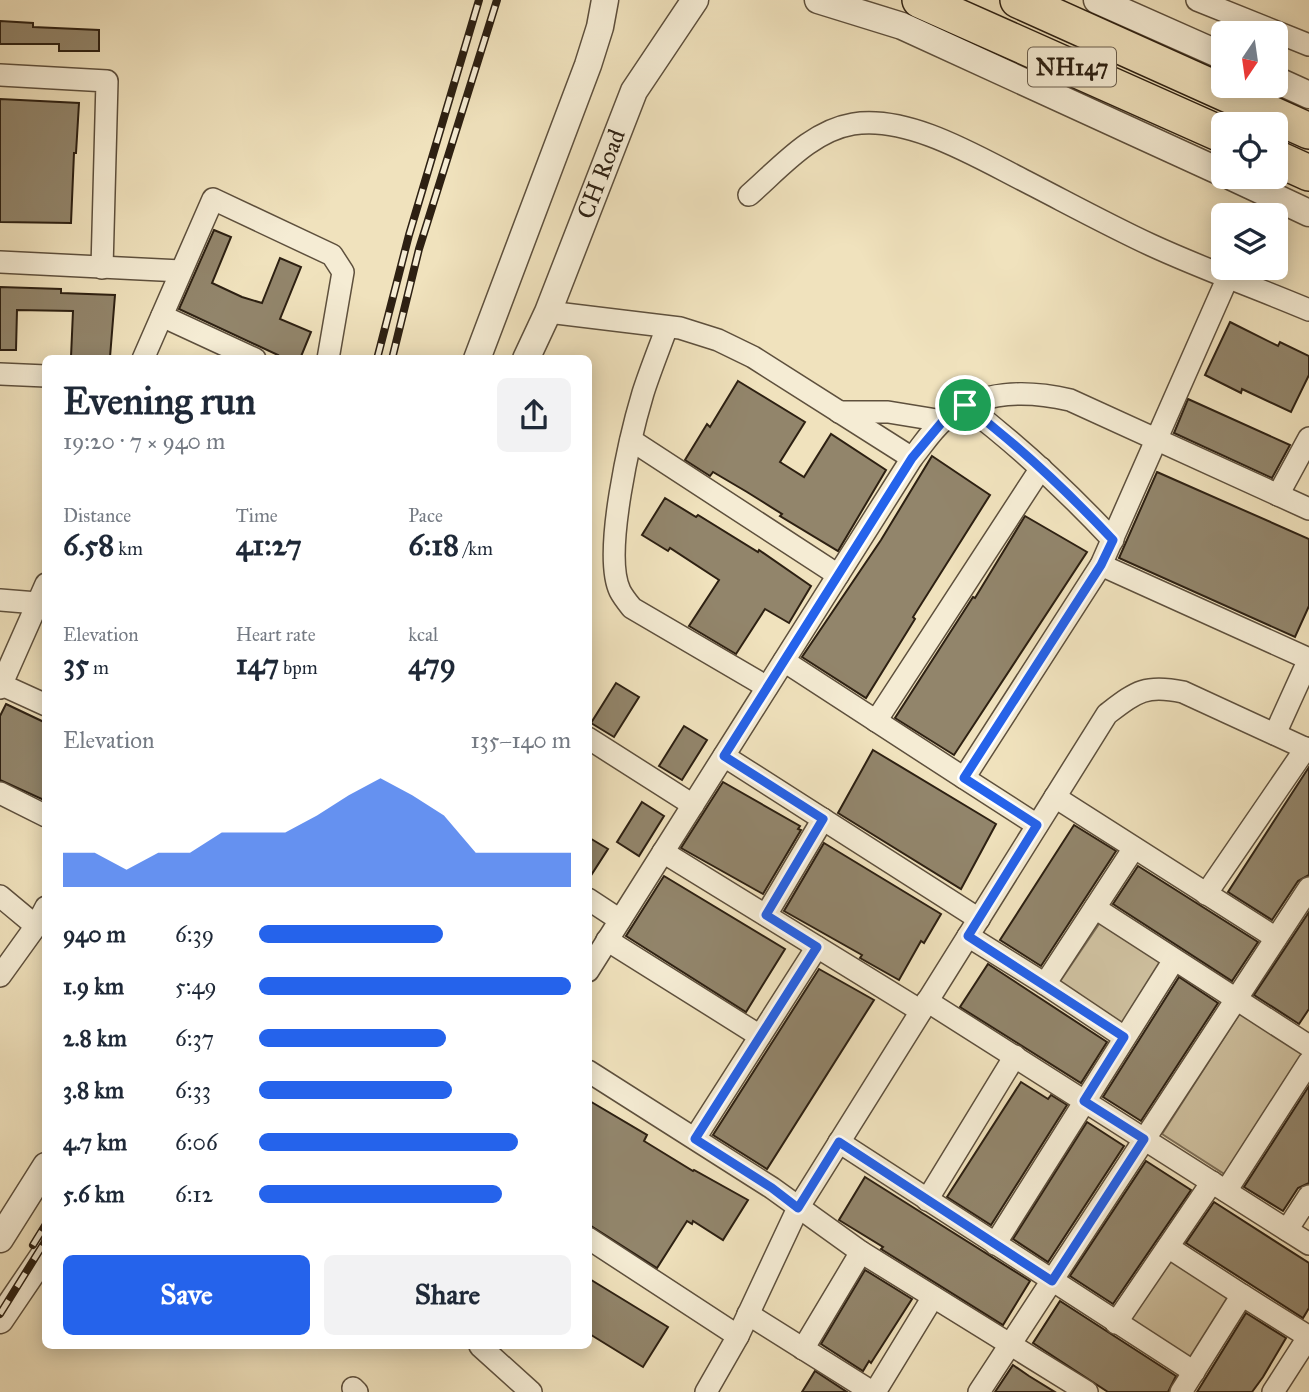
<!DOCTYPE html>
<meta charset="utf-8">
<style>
:root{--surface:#fff;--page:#f2f2f3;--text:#1f2937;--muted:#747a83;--accent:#2563eb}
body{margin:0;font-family:"IM FELL Great Primer",serif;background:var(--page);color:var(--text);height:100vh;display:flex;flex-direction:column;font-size:26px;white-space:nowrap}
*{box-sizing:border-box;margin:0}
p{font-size:23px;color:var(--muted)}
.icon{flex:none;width:38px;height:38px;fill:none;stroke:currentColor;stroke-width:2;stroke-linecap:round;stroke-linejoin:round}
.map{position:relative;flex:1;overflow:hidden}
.details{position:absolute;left:42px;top:355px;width:550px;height:994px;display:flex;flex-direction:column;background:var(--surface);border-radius:10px;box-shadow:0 4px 18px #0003}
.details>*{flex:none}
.needle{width:46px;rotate:193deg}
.fabs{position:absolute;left:1211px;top:21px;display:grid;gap:14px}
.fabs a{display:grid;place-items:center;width:77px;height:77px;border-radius:10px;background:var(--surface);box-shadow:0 4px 18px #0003;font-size:35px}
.pin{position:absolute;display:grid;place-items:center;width:60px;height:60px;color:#fff;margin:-30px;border:4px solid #fff;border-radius:50%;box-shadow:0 2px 7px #0007}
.round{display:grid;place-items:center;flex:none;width:74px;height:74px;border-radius:10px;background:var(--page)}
.overview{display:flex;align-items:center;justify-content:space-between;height:119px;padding:0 21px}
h1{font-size:38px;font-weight:700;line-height:52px}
.figures{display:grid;grid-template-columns:repeat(3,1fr);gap:10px;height:119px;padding:7px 21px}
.figures div{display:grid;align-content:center}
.figures b{font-size:30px;font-weight:700}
.figures small{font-size:19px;font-weight:400}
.figures p{font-size:19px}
.chart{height:196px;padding:14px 21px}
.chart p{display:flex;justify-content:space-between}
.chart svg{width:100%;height:126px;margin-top:7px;fill:var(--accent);opacity:.7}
.action{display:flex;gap:14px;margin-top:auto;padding:14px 21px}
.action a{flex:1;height:80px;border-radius:10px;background:var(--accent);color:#fff;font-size:28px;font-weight:700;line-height:80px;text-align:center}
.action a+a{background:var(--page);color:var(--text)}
ul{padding:0 21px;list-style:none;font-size:23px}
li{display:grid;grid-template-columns:112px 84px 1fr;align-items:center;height:52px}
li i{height:18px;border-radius:9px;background:var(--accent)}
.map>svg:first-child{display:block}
</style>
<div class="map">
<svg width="1309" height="1392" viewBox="0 0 1309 1392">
<rect width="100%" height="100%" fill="#f0e2bd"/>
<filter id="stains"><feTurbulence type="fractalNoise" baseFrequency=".00286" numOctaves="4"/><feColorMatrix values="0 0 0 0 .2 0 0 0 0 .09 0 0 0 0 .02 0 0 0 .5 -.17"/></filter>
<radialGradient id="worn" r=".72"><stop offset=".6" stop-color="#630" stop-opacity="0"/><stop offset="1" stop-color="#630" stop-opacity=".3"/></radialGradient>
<g fill="#cfc1a0" stroke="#7e7059" stroke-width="2">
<path d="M1101,921L1164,962L1122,1025L1059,983Z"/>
<path d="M1240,1013L1307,1056L1229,1177L1162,1134Z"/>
<path d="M1169,1255L1232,1297L1190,1360L1127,1319Z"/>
</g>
<g fill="#92856b" stroke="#2d2012" stroke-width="2">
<path d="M0,21L33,23V27L99,30V51H59V44H0Z"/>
<path d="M0,99L79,103L76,153H74L71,223L0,222Z"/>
<path d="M214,230L231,237L212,283L242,297L262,303L280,258L301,267L280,319L311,332L300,359H276L278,355L179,309Z"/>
<path d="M0,287L61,289V293L115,295L110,357H71L73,311L17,310L16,350H0Z"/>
<path d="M1230,322L1278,346L1280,342L1309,356V375L1291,412L1242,389L1241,393L1205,375Z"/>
<path d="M738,381L805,422L780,462L804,477L831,434L886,470L838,551L780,516L782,514L747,492L713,472L710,476L685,460L707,424L710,427Z"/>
<path d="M1188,399L1290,445L1272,478L1174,433Z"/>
<path d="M932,456L990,495L913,617L915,619L866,698L802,657L881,540Z"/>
<path d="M1157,472L1309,539V606L1295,637L1119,558Z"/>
<path d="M665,498L696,517L698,515L758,552L759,550L811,586L789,623L765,609L736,654L689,626L719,580L670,548L668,551L642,535Z"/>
<path d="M1025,516L1087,552L954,755L895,718L973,597L975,598Z"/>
<path d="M616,683L639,697L614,737L591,723Z"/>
<path d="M6,704L46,723V801L0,780V716Z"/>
<path d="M684,726L707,740L682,780L659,766Z"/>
<path d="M873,750L996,824L961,889L838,813Z"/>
<path d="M1309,767V875L1298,881L1272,920L1228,892Z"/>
<path d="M723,782L800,826L798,829L801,830L763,894L681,848Z"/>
<path d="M642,802L664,816L639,856L617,842Z"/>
<path d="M1074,825L1116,851L1041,966L1000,940Z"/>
<path d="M588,837L608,849L588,880Z"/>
<path d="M824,843L941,914L924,943L921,941L899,980L860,958L862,955L784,911Z"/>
<path d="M1138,866L1258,942L1232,981L1113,904Z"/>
<path d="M664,876L785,949L746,1012L626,936Z"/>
<path d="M1309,912V1009L1299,1024L1254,995Z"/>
<path d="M988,964L1107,1042L1081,1083L960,1007Z"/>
<path d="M819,969L874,1000L767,1169L713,1135Z"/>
<path d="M1179,977L1218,1003L1141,1121L1103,1097Z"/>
<path d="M1021,1082L1048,1099L1051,1095L1067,1105L991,1225L947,1197Z"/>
<path d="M1309,1086V1183L1298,1188L1283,1211L1244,1187Z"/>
<path d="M588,1100L647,1135L644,1141L693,1171L694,1170L748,1200L723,1240L693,1221L692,1224L687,1221L657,1268L588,1224Z"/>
<path d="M1087,1122L1124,1146L1048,1262L1013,1239Z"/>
<path d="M1146,1161L1191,1190L1113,1304L1070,1276Z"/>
<path d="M865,1177L1030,1281L1003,1325L881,1249L883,1247L839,1220Z"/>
<path d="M1214,1202L1309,1263V1308L1303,1318L1186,1243Z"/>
<path d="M865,1270L912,1299L871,1363L869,1361L863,1371L821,1344Z"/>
<path d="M588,1278L668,1327L643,1367L588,1333Z"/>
<path d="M1060,1301L1176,1376L1168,1392H1108L1033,1343Z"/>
<path d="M1246,1313L1286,1338L1263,1377L1252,1392H1197Z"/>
<path d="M1013,1365L1029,1376L1055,1392H995Z"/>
<path d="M815,1371L847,1392H802Z"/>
</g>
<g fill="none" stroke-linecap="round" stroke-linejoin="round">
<defs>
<g id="minor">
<path d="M1197,0L1309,45"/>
<path d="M0,75L107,81L102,268"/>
<path d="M749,195C780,168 811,131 853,124C908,115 976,156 1023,180C1066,202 1108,225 1151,245C1203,269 1257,288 1309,310"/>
<path d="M0,262L181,271"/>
<path d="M548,312L680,328L718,340L753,357L912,458"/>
<path d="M162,316L255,359"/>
<path d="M667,327C659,349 650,371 643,393C631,433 602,554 620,591C623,597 628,603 632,608L767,687"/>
<path d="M143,359L213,199L332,255L343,272L328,359"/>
<path d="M0,374L46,376"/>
<path d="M965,405C1018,445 1067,491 1113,540"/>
<path d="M839,412H888L943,421"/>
<path d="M631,440L838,575"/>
<path d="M1278,495L1309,438"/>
<path d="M1101,565L1309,659"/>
<path d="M0,600L37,603"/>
<path d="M784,661L964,778L1101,565L1228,277"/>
<path d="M2,685L46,705"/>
<path d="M0,688L46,584"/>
<path d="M876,721L1041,468"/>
<path d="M1275,734L1309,659"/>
<path d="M588,738L693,805"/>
<path d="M724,756L979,919"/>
<path d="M964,778L1037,825"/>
<path d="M0,793L46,816"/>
<path d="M1055,797L1276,938"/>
<path d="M663,852L921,1011"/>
<path d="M1206,894L1306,748"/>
<path d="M0,896L36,926"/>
<path d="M588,899L620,920"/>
<path d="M1095,908L1309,1046"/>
<path d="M766,915L823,819"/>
<path d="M968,936L1045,984L1134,848"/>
<path d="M607,940L760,1036"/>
<path d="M588,971L912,458C922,446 931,431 944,420C979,390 1027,390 1070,400L1309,509"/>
<path d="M0,976L36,926L46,907"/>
<path d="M1045,984L1124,1037"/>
<path d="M927,1001L1309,1244"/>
<path d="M588,1071L772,1188L861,1252L1087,1392"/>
<path d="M695,1138L817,947"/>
<path d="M839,1142L1194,1372"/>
<path d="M1226,1191L1309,1062"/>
<path d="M927,1200L1015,1056"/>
<path d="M1287,1230L1309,1196"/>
<path d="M588,1238L738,1336"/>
<path d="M995,1244L1174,960"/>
<path d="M1168,1247L1242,1295"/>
<path d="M748,1314L872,1392"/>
<path d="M1116,1323L1212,1182"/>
<path d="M480,1346L531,1392"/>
<path d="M803,1349L861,1252"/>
<path d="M353,1388L357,1392"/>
<path d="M706,1392L738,1336L798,1208L1107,714C1136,692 1145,684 1183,692L1309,750"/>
<path d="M875,1392L933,1297"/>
<path d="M979,1392L1309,888"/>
<path d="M1181,1392L1242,1295L1309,1337"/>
<path d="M1273,1392L1309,1336"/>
</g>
<g id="tertiary">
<path d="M818,0L902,26L1223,173"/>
<path d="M1097,0L1223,56"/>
<path d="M1276,80L1309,95"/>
<path d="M1232,177L1309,213"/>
<path d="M477,359L588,65L600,27L605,0"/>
<path d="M526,359L548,312L634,91L695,0"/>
<path d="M0,1239L46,1166"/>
<path d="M0,1320L46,1252"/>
</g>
<g id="trunk">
<path d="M920,0L1223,135"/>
<path d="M1018,0L1309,131"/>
<path d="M1276,158L1309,173"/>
</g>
</defs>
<use href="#minor" stroke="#5e503d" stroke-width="24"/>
<use href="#tertiary" stroke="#5e503d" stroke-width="29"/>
<use href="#trunk" stroke="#2d2012" stroke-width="38"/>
<use href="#minor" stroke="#f5ecd4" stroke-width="21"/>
<use href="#tertiary" stroke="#f5ecd4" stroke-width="26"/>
<use href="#trunk" stroke="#f0e2bd" stroke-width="35"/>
<defs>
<g id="rail">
<path d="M377,359L409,235L479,0"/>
<path d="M392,359L419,249L497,0"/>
<path d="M33,1245L46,1224"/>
<path d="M0,1314L46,1240"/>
</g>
</defs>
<use href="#rail" stroke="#2d2012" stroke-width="8"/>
<use href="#rail" stroke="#f5ecd4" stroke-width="5" stroke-dasharray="16" stroke-linecap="butt"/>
</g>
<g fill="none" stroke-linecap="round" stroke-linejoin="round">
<defs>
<path id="route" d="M965,405C1018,445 1067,491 1113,540L1101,565L964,778L1037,825L968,936L1124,1037L1084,1101L1144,1139L1052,1281L839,1142L798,1208L772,1188L695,1139L817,947L766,915L823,819L724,756L912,458L943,421Z"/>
</defs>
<use href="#route" stroke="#fff" stroke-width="14"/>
<use href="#route" stroke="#2563eb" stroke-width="9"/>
</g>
<g text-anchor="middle" stroke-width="5" stroke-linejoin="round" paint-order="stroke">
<rect fill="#f5ecd4" stroke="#695d4c" stroke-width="2" x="1028" y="47.5" width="88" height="39" rx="5"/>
<g font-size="23" font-weight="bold" fill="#2d2012">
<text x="1072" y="75">NH147</text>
</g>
<g font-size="24" fill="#2d2012" stroke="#f5ecd4">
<text transform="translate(601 174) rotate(-69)" y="8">CH Road</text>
</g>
</g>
<rect width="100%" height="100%" filter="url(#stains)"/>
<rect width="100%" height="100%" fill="url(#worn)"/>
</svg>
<div class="fabs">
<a><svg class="needle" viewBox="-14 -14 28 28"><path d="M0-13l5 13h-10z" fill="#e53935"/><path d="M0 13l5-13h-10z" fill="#747a83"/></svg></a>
<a><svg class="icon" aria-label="locate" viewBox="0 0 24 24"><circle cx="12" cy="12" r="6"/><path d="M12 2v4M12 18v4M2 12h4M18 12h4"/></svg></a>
<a><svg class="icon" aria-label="layers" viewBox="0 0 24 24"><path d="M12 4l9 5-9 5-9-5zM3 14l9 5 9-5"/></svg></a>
</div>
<div class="pin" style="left:965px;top:405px;background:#1e9e55"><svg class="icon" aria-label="arrive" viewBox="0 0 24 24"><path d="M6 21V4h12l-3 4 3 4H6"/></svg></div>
<section class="details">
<div class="overview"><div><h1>Evening run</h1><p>19:20 · 7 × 940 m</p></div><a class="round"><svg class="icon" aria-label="share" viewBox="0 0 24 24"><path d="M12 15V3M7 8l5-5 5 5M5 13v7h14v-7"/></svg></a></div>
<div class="figures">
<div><p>Distance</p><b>6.58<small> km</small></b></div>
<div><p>Time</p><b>41:27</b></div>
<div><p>Pace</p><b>6:18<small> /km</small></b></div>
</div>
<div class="figures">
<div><p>Elevation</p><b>35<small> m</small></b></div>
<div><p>Heart rate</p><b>147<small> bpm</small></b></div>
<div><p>kcal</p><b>479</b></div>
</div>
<div class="chart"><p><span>Elevation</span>135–140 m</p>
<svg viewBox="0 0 160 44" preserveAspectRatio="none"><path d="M0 44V32L10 32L20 38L30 32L40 32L50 25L60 25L70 25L80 19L90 12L100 6L110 12L120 19L130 32L140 32L150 32L160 32V44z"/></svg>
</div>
<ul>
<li><b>940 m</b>6:39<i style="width:59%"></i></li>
<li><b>1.9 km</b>5:49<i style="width:100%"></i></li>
<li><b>2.8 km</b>6:37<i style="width:60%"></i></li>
<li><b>3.8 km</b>6:33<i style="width:62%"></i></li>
<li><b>4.7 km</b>6:06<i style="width:83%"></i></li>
<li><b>5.6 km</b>6:12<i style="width:78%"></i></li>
</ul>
<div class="action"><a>Save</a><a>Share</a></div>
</section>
</div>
